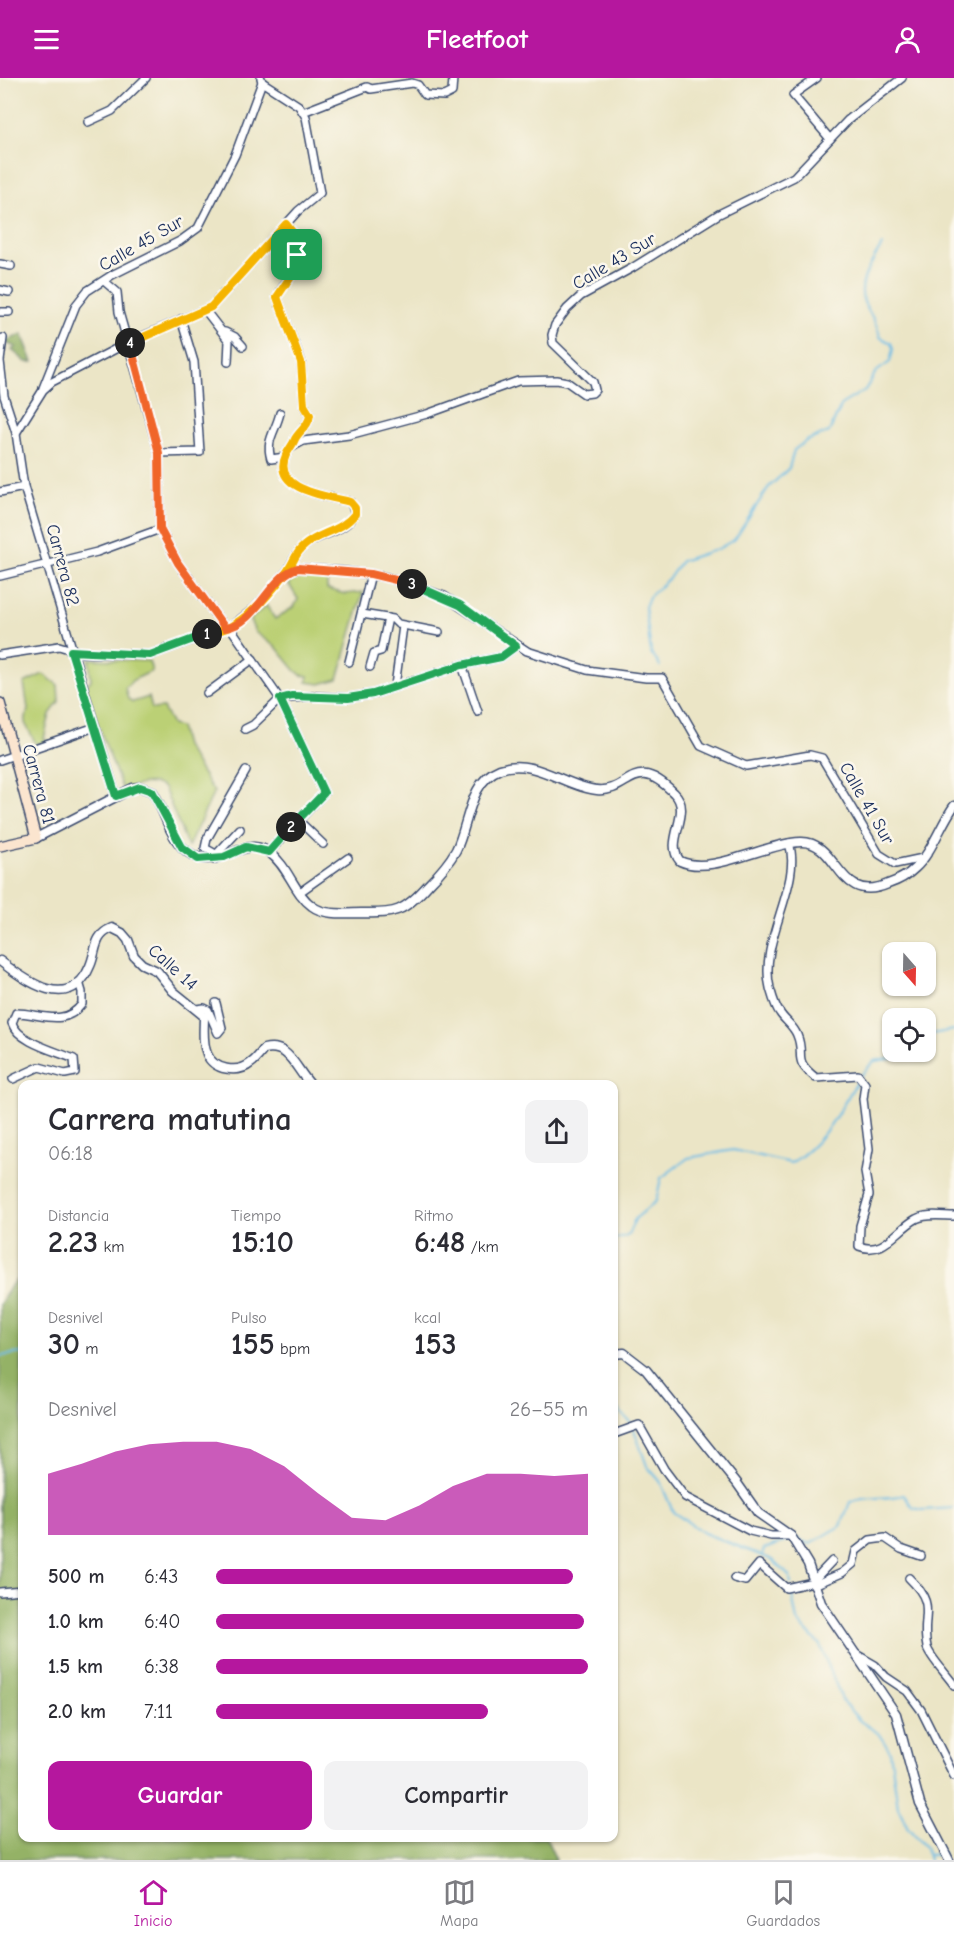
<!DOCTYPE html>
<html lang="es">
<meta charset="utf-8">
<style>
:root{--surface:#fff;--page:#f2f2f3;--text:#2b2b33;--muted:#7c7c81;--line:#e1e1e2;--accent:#b5179e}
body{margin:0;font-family:"Comic Neue",sans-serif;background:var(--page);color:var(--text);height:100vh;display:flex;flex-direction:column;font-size:22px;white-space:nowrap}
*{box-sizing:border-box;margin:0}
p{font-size:20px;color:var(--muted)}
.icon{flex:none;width:33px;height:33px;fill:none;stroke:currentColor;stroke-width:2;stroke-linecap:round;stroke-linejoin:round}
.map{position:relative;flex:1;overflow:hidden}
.drawer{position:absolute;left:18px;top:1002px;width:600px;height:762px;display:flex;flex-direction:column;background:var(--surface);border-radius:12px;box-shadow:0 2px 4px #0004}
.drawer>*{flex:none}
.needle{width:39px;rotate:160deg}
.controls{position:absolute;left:882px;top:864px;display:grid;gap:12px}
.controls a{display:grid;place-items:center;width:54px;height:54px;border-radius:12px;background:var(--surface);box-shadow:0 2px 4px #0004;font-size:30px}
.pin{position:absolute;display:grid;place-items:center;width:51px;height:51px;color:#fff;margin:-26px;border-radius:12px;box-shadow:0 3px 9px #0006}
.km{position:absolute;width:30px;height:30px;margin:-15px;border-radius:50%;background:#222;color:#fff;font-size:16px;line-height:30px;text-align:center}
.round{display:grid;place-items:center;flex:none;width:63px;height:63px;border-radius:12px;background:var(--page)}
.summary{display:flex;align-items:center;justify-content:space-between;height:102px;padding:0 30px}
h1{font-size:33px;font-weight:700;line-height:45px}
.figures{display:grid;grid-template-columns:repeat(3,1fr);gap:9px;height:102px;padding:6px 30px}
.figures div{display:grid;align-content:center}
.figures b{font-size:30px;font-weight:700}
.figures small{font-size:16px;font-weight:400}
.figures p{font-size:16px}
.chart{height:168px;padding:12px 30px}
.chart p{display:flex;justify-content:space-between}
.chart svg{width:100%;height:108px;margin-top:6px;fill:var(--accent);opacity:.7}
.primary-button{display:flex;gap:12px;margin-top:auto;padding:12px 30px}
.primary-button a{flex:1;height:69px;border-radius:12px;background:var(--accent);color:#fff;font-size:24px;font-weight:700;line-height:69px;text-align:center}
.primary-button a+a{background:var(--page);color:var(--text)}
ul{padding:0 30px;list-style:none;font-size:20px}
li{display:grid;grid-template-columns:96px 72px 1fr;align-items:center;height:45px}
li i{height:15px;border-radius:8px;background:var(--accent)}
header{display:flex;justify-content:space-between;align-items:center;height:78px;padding:0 30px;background:var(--accent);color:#fff;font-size:27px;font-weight:700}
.dock{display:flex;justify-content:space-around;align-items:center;height:84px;border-top:2px solid var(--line);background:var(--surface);font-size:16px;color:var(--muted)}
.dock a{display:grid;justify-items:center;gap:3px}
.dock .current{color:var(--accent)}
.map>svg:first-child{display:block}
</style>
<header><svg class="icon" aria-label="menu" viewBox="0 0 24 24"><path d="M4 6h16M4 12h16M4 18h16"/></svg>Fleetfoot<svg class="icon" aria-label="person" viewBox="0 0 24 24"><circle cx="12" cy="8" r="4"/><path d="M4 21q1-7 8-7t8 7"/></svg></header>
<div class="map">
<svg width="954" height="1782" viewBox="0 0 954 1782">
<rect width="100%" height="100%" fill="#fbf7ec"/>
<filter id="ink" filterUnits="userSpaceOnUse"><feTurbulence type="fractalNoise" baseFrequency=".0167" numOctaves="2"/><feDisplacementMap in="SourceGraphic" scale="12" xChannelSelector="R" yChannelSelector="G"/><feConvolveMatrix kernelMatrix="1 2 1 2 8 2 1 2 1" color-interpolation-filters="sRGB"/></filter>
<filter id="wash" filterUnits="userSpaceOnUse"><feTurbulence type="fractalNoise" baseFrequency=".008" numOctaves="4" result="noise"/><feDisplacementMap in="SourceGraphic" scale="24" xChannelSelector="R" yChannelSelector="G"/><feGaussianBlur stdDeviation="1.35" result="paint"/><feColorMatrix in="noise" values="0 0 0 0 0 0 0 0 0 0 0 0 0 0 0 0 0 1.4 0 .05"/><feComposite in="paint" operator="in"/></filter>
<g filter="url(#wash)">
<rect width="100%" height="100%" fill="#ebe5c6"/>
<g fill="#bbd074" stroke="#6b8069" stroke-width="1.5">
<path d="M306,496L327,498V511L345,516L363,514L338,601L320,606L307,604L308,598L301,597L295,592L277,570L255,554L250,542L266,527L275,541L294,529L298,521L288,505Z"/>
<path d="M89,581L149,583L152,593L133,602L125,610L128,621L133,624L149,619L152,631L163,630L172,647L180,649L185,668L214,714L188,769L164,710C151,701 136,707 123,713L84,610L91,602Z"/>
<path d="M43,596L58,607L59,624L50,636L44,661L49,664L36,666L25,645L28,631L24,605Z"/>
</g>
<g fill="#94b266" stroke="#587062" stroke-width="1.5">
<path d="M22,256L33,284H26L12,272L16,269L6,265V263Z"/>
<path d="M22,1198V1760H546L556,1782H0V1226L12,1206Z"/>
</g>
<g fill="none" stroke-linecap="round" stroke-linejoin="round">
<g stroke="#6abce6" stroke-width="2">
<path d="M660,588L651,575L645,529L649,519L670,499L681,483L718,471L735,461L768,410L789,390L794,372L806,363L829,354L842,326L865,312L876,294L890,284L893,271L891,265L880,259C876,241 870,238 864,224C856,205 873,183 882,167"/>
<path d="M926,957L954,952"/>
<path d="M861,997L874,983L896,980L903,974"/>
<path d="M616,1161L628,1157L635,1141L656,1123L661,1100L688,1080L733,1072L791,1085C824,1065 840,1032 859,1000"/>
<path d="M0,1278L22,1275"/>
<path d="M614,1328L632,1346L647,1388L660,1403L673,1434L704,1455L773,1482L790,1499L791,1506"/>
<path d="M796,1461L810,1466L841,1448L850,1424C868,1417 885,1422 904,1417L913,1430L922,1432L954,1430"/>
<path d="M762,1478L764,1471L790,1462"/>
<path d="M791,1512L797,1543L820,1567L843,1624L860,1643L878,1655L890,1673L898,1729L908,1750L925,1769L929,1782"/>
<path d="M929,1777L943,1776"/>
</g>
</g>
</g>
<g filter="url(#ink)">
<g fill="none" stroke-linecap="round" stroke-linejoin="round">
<defs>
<g id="minor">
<path d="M817,0L793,17L830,61"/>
<path d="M303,34L367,9L371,11L412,5L418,7L425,17L444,18L452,14L453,0"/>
<path d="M88,44L112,33L146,0"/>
<path d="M286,146C311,176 293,191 277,219L301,283L304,327L310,337C309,348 300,352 295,361C293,367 288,372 286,377C270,413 330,418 350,424L355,433C349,453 323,455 308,465C298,472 293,482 288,492"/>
<path d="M0,186L11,188"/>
<path d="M104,203L117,214L119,234L159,375L160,451L178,485L225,550L230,549L280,621L324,715L269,774"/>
<path d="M0,212L9,214"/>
<path d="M205,232L229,263L228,284"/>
<path d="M0,234H9"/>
<path d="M225,254L235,259L243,268"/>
<path d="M3,260L0,283L4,318L16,355L24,409L116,718"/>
<path d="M43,310L76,227L87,213L112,197L180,163L198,150L235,77L262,4"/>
<path d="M280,335C276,353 265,362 271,381L285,379"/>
<path d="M16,355L43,312L52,304L129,264L211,229L298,133L320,115L306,39L299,28L262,4L261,0"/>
<path d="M292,369L303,363L349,357L427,336L518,303L557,302L567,304L584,316L592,315L595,312L593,304L553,265L552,257L555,247L567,231L581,218L632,190L719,136L794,99L848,42L902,0"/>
<path d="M159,375L200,374L194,284L181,241"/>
<path d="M0,414L24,409"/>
<path d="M0,498L97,474L160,451"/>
<path d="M362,536L393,541L398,546L439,554"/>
<path d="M230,549L255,530L288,492L298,490L344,493L386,499L444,518L527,573L587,592L646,600H662L701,668L746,688L810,677L822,680L879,776L895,786L923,780"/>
<path d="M0,577L59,568L82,575L150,577L225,550"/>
<path d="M349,584L371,496"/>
<path d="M462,587L478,634"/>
<path d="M370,589L374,575L381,573L388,540"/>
<path d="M395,608L403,548"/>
<path d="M207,615L253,581"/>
<path d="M245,651L253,647L280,621L316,618L348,620L373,616L462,587L501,579L516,568"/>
<path d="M0,682L95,649"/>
<path d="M298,742L323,766"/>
<path d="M789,765C803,806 758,863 770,910C772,917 775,929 780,935C785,943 793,947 797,957C806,978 791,981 816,1000L858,997L865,1006L863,1021L869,1071L865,1094L869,1117L860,1148L859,1168C884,1178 896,1152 916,1141C926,1135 943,1138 954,1138"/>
<path d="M214,779L240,751"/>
<path d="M214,782V775L205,770L207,761L246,693"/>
<path d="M300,814L348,780"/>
<path d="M197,931L204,930L208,932L218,955L222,950L216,925"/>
<path d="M13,1001L39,989L65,996L75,994L74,981C56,973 18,964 12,945L16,935C40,935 64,950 82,926V914L79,904"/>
<path d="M614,1356L639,1347L664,1391L685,1419L750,1453L771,1458H791"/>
<path d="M734,1500L745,1503L759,1486L786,1510L813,1504"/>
<path d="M909,1500C939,1529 920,1537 927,1569C929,1578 948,1598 954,1607"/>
<path d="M813,1503L832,1483"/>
<path d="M814,1507L842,1495L853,1486L856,1473L870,1462L885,1460L901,1471L921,1478"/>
<path d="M0,1514L22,1512"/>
<path d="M856,1576L875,1587L886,1599L907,1613L921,1632L954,1698"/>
</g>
<g id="tertiary">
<path d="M36,760L133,710L140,709L152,713C164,730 168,755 182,769C215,802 242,753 270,775C288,788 294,815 312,828C325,838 346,835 361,835C396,836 404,834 428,807C438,797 449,785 456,772C469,746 469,703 500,691C534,679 565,709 597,712C630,715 633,674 674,715C694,734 663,763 680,783C711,798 766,765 801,764C839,763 837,828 888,806C897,803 908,797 915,790C931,776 941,746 954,728"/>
<path d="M0,883C26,903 70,936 90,888C97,872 93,858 112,850L122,855L128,862L134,878L142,886L157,893L173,913L204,938C204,951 202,964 207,976C213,992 238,996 251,985C256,982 260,976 264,971C289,965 295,990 310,1006"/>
<path d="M614,1276L624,1275L646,1292L737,1405L758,1435L791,1458L808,1486L821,1525L896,1636L920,1726L949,1782"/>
</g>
<path id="secondary" d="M0,625L36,760L0,768"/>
</defs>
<use href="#minor" stroke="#3a4a6e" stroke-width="10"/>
<use href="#tertiary" stroke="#3a4a6e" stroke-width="11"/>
<use href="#secondary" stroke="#3a4a6e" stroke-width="12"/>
<use href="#minor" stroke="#fff" stroke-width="7"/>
<use href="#tertiary" stroke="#fff" stroke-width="8"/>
<use href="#secondary" stroke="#fbe5cf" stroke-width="9"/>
</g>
</g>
<g fill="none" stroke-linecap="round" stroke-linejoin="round" filter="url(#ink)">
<defs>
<path id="split-1" d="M207,556C215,553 226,552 233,547C254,535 271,514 286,495C293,486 295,475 304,468C319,454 341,454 355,436V430L350,424C330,418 270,413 286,377C288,372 293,367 295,361C300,352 309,348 310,337L304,327L301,284L277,219L293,195L297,177"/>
<path id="split-2" d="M207,556L150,577L71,573L116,718L140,709L152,713L182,769L198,781L224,779L246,769L269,774L291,749"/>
<path id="split-3" d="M291,749L324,715L280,621L292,618L348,620L373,616L462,587L501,579L516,568L460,527L412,506"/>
<path id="split-4" d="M130,265L159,375L160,451L178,485L225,550C258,546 269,497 298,490L371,496L412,506"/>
<path id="split-5" d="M130,265L211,229L286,146L297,160V177"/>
</defs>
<use href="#split-1" stroke="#fff" stroke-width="12"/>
<use href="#split-2" stroke="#fff" stroke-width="12"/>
<use href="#split-3" stroke="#fff" stroke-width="12"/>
<use href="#split-4" stroke="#fff" stroke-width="12"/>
<use href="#split-5" stroke="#fff" stroke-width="12"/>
<use href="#split-1" stroke="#f5b400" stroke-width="8"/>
<use href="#split-2" stroke="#22a559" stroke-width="8"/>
<use href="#split-3" stroke="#22a559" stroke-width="8"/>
<use href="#split-4" stroke="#f0652b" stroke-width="8"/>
<use href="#split-5" stroke="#f5b400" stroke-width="8"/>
</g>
<g text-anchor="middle" stroke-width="5" stroke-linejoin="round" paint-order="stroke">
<g font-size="18" fill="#1b2f5e" stroke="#fbf7ec">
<text transform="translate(141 165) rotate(-30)" y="6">Calle 45 Sur</text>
<text transform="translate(614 183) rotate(-31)" y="6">Calle 43 Sur</text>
<text transform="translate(63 487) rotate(75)" y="6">Carrera 82</text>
<text transform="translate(39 706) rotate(75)" y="6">Carrera 81</text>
<text transform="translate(867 725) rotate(60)" y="6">Calle 41 Sur</text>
<text transform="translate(173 889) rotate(42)" y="6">Calle 14</text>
</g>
</g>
</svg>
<div class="controls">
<a><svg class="needle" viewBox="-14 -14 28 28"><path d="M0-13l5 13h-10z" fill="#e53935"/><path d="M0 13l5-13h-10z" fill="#7c7c81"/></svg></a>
<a><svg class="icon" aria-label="locate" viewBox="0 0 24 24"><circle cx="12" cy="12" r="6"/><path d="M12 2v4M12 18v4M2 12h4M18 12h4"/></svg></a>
</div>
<div class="pin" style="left:297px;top:177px;background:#1e9e55"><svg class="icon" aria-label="arrive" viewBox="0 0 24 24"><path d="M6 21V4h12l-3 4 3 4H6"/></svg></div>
<b class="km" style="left:207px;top:556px">1</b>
<b class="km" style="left:291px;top:749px">2</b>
<b class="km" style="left:412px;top:506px">3</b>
<b class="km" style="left:130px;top:265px">4</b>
<section class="drawer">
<div class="summary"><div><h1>Carrera matutina</h1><p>06:18</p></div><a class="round"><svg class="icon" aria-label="share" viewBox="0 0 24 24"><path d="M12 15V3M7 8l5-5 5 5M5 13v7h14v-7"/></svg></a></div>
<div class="figures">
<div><p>Distancia</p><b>2.23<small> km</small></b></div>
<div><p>Tiempo</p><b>15:10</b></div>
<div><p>Ritmo</p><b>6:48<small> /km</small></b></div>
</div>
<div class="figures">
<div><p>Desnivel</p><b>30<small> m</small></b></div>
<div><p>Pulso</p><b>155<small> bpm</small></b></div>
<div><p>kcal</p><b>153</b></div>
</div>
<div class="chart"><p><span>Desnivel</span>26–55 m</p>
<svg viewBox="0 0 160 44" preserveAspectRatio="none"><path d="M0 44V19L10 15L20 10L30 7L40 6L50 6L60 9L70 16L80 27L90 37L100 38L110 32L120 24L130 19L140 19L150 20L160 19V44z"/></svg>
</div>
<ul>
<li><b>500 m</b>6:43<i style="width:96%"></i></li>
<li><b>1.0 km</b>6:40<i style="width:99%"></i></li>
<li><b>1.5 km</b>6:38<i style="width:100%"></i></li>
<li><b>2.0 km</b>7:11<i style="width:73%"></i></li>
</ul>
<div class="primary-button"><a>Guardar</a><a>Compartir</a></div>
</section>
</div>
<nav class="dock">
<a class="current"><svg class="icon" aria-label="home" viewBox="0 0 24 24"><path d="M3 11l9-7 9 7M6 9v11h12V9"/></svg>Inicio</a>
<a><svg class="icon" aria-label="map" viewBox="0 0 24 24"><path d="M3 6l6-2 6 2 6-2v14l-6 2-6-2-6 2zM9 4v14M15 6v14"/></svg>Mapa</a>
<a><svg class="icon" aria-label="saved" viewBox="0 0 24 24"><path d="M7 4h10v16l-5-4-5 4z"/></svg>Guardados</a>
</nav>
